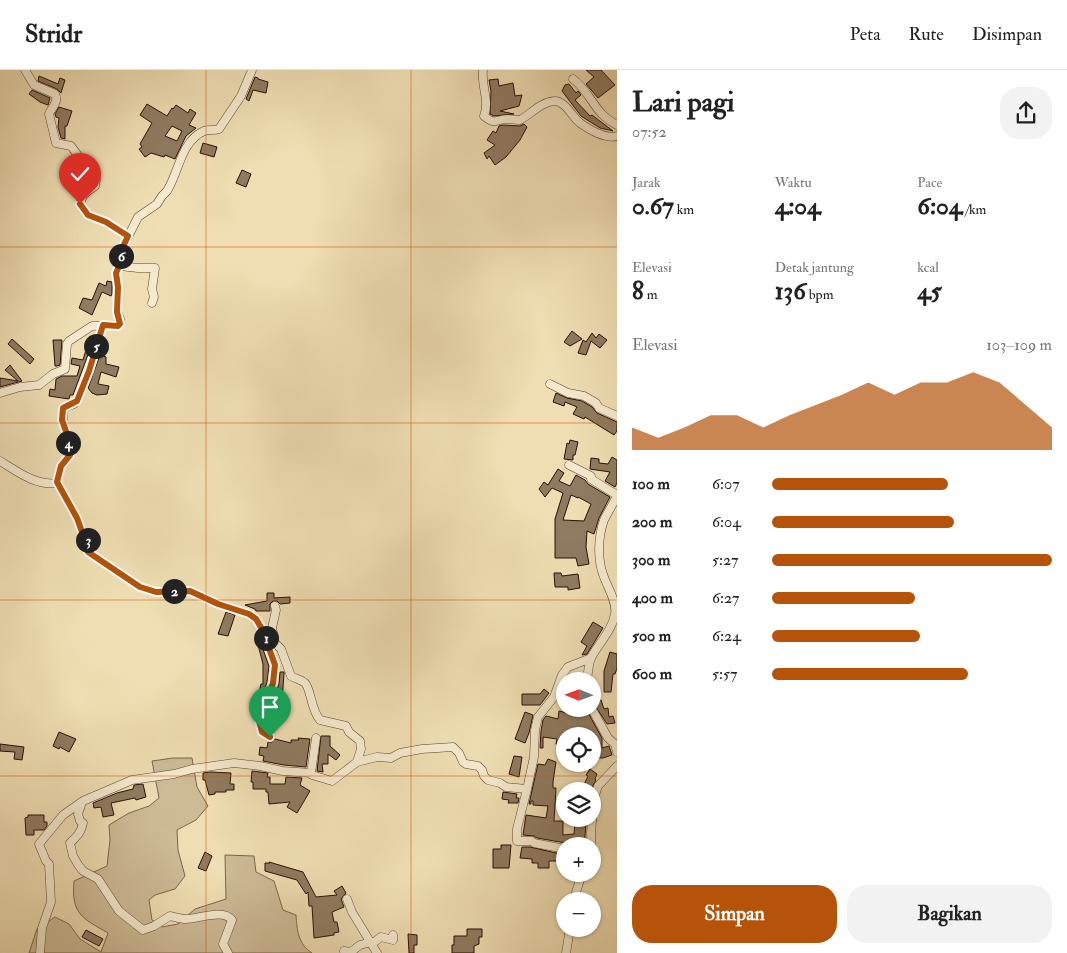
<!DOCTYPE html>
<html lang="id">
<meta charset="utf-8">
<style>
:root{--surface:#fff;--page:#f2f2f2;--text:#222;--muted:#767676;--line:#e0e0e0;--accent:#b45309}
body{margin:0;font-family:"IM FELL Double Pica",serif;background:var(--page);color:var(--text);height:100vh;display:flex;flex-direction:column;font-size:19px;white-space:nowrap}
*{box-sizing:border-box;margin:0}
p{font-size:16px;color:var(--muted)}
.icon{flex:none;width:28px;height:28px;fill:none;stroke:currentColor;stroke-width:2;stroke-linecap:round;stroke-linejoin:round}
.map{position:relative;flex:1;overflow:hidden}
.drawer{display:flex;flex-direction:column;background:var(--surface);width:450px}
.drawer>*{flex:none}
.needle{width:32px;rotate:271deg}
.fabs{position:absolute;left:556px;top:602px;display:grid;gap:10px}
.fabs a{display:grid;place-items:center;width:45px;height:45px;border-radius:50%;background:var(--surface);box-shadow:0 1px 4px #0004;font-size:25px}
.pin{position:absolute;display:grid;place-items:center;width:42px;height:42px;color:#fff;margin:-51px -21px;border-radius:50% 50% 50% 0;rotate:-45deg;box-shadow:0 0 5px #0007}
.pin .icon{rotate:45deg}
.km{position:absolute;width:25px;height:25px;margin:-12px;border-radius:50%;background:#222;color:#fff;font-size:14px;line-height:25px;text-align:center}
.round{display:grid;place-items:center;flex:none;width:52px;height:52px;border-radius:20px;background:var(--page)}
.headline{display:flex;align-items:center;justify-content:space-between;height:85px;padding:0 15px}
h1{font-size:28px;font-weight:700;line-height:38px}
.metrics{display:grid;grid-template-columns:repeat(3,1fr);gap:8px;height:85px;padding:5px 15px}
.metrics div{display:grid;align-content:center}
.metrics b{font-size:25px;font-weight:700}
.metrics small{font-size:14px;font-weight:400}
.metrics p{font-size:14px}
.chart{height:140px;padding:10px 15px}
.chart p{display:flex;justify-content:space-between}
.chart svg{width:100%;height:90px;margin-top:5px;fill:var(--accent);opacity:.7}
.action{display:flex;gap:10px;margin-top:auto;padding:10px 15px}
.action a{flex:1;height:58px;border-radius:20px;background:var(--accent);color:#fff;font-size:20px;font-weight:700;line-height:58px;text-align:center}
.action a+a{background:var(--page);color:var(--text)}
ul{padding:0 15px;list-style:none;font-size:16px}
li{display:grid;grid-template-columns:80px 60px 1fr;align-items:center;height:38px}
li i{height:12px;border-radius:6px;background:var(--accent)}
header{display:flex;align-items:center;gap:30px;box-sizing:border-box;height:70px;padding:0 25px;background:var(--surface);border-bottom:1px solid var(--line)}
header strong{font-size:24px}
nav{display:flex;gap:28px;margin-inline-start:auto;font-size:18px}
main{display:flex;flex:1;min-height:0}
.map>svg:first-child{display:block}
</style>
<header>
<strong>Stridr</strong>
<nav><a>Peta</a><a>Rute</a><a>Disimpan</a></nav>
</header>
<main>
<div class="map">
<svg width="617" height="883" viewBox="0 0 617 883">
<rect width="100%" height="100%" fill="#efdeb3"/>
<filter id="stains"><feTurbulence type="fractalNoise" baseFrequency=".004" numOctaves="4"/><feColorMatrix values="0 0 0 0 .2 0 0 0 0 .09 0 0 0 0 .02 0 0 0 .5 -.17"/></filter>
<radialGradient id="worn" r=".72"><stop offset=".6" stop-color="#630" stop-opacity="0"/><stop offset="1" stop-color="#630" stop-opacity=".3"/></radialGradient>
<path fill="#cdbb96" stroke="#7a654e" d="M173,688H192L197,717L208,736L196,750L177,760L178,780L185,806L175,819L155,825L149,830L152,850L162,857L178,854L195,839L226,829L225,785L254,786L256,802L274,811L283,840L296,845C297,860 298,874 312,883H29L37,859L55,847L69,854L80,869L101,882L108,863C82,848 71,844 74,811L107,796L110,770L109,755L129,743L149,736L159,728L152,691Z"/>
<g fill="#8f7b60" stroke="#270f06" fill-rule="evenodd">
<path d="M586,0H601L615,15L598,28L586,14L594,7Z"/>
<path d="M39,6L58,14L60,8L65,10L61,23L57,19L38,11Z"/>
<path d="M255,7L258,8V9L268,12L266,23L253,20L249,31L246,29Z"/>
<path d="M498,9L499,16L513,13L515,26L522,25L519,36L500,41L514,44L494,46L490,44L491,21L489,10Z"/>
<path d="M569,14L576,23L578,21L581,25L575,30L590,46L592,45L613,61L600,58L581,46L562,21L565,15Z"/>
<path d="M32,20L50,28L48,35L40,32L29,24Z"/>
<path d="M147,34L167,46L172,38L173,39L176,35L188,43L190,39L196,43L189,55L196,58L186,66L175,89L165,85L164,87L151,83L145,87L139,79L142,77L140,74L152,53L140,45ZM172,56L182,61L177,71L165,66Z"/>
<path d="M59,37L72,41L67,56H65V69L61,68L58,57L59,48L56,47L55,44Z"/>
<path d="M524,54L527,57L520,70L506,87L495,95L489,86L487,89L484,83L495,75L487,70L493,61L496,63L499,56L502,55L520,56Z"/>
<path d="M203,73L217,77L214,87L200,83Z"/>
<path d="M242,100L251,104L246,117L236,113Z"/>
<path d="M107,211L112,212V224L111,226L102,222L92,245L79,238L83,228L92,230L99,213L106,216Z"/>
<path d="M572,261L582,269L570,276L564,272Z"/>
<path d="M592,263L596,268L599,264L607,270L600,278L591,271L586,285L578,283L583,270L586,272Z"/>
<path d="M12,269L34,289L30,294L8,274Z"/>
<path d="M53,270H62L60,295L57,296H55Z"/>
<path d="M86,280L89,282L73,325H70L69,329L49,326L50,319L55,320L56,309L62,306H77L80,296L71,294L72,288L83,290Z"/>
<path d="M100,285L106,287V294L119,297L116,307L101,302L98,314L109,316L107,324L97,325L92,323L88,318Z"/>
<path d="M10,295L22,311L0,317V308L18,311L5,300Z"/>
<path d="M556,323L567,328L582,331L592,337L597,343L617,352V361L614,365L585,347L584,349L573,344L577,337L565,332L564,336L553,332Z"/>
<path d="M570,370L578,372L575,385H573V390L564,389L567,373L569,374Z"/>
<path d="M612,387L617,390V413L615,417L605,411L610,402L590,399L591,388L599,389V393L608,394Z"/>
<path d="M558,399L564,403L559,411L570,416L576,405L585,410L588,414L610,427L599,448L594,464L587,461L586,477L589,494L578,496L576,488H555V449L563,423L552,418L545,427L539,419L544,412L548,415ZM571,425L578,428V427L591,434L584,451L563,450Z"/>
<path d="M554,503H561L562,506L578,504L580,518L568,520V517H555Z"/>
<path d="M267,523H274V528L290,527V533L280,534L277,531H273L270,534V541H256L255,539L245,535L267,531Z"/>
<path d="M226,542L235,545L228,566L218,564Z"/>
<path d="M593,552L603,558L587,584L582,585L587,576L581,572Z"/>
<path d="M257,571H260L269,596L267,612L262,627H258L261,614H263V594Z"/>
<path d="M610,582L617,584V598L615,604H613L611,622H604V601Z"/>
<path d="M280,602H284V604L282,630H276V627H274L279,614Z"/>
<path d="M544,619L549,623L540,635H522V624H540Z"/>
<path d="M601,630L604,639L608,638L609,647L613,646L615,653L607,654L594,634V633Z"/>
<path d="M571,639H586L602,668V678L609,676L612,685L603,688H594L592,666H589V663H574L573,666H565V676L556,674L557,669L543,667V678H540L541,661L543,650L546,646L558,649L559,641L571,644Z"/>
<path d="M525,642L533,645L529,663L525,673L515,669Z"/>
<path d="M59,662L76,669L69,682L60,677L59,679L53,676Z"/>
<path d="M321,666H330V676L340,685L336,690L328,684V694H322L323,702L317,701Z"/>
<path d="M298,668L310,669L306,697L284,695L263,691L264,686L259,685L260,677L267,678L268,672H272L275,669L291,673V670H299Z"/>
<path d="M0,674L24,677L22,690L14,689L15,682L0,681Z"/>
<path d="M514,686L522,687L519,707L509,704Z"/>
<path d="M548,689L556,692L553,712V718H556L554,751H563V765L574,764L575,753L586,755L584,776H570L566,773L537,768L534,766L523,765L526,745L546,748L548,736L533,735V731H531V734H529L538,694L545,695Z"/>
<path d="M590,699L597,704L595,709L596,710L590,721H581L588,706L586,705Z"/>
<path d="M252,701L268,703L267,707H270V714H285L286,707L302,708L300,715L310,721L297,743L287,737L290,732L269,734L268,722H266V719H253V712H251Z"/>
<path d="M210,702L231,703L230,714H234V720H226V722H215V724L209,725L205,710H203V703Z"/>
<path d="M143,714L146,727L136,730L135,728L111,733L114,745L103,747L101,737L94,738L93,733L117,723L133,719L134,715Z"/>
<path d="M503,722L517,724L516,728H519L518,733H508L509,730L502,729Z"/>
<path d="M28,745H44V752H47V756L44,760H34V765H26L25,748L28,747Z"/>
<path d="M501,775H511L509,798H493V779H501Z"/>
<path d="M522,777H530L565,785V790H562L561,791H549V798H538V793H532V789L520,788Z"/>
<path d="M205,782L212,786L206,801L198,798Z"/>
<path d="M269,792L303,802L316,827L337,825L334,821L342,816L346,823L341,829L344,837L332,842L334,852H337L339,862L334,863V865L314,868L312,836H309L308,822L306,824L297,810L265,801V793H270Z"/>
<path d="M467,859H482V867H479V874L474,876V883H452V875H454V866H467Z"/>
<path d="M86,860L103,869L99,876L82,867Z"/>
<path d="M408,864L417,865V875H414V883H409Z"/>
</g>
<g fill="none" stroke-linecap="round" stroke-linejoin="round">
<defs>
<g id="minor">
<path d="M25,0L34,15L55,24C59,32 52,37 49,44L56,73L71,76L96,110L95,116C88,121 79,126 81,136L88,145L106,152L128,166"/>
<path d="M483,0C481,16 490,31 484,46C496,56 495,49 508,49C512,49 516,50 520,50C531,44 541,32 554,31C566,31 572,47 580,53C590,60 606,69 617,66"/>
<path d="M573,9C592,23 593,43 617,55"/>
<path d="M120,196L138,198H155L152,219L154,227L152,233"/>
<path d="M103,255L89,301L77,331L74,334L63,338V352L67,363L70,385L61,396L57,412L77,448L82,462L88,468V482L140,517L156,522L190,521L218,534L249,544L256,549L262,559L275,595L273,613L259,651L262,662L270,667"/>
<path d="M550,314L568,323L584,326L596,333L599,338L617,346"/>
<path d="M0,323L20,317L39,315L53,304L65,299L67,274L69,271L92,256L119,255L120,249L117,242L118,217L116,203L121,192L122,179L138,147L157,134L162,126L167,121C179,102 181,71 204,61C209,59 214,61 219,59L241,26L252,0"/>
<path d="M0,391C18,402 36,416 57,413"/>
<path d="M569,395L591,406V409L617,425"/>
<path d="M275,536L276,540L272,558L275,573L281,579L291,606C296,609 301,609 305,613C311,619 311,640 320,650L346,656L349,662L360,671L361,679L357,692"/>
<path d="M587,611C588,603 588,596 591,588C598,574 612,561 615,544C617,532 608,518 604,507C597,490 598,467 604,450C608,442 613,434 617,426"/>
<path d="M592,639L608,668L615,674L617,682"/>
<path d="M311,703L316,668"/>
<path d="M527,719L517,759V771H532L534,773L565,779"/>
<path d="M82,732L78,744L80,751L83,753C81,763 77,766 70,773L73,786L79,796L83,801L98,809L119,841L143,860L154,856L170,846C175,847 181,849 186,849C199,849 223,838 232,850L223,874L228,883"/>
<path d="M592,784L591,763L594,728L598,716L617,696"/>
<path d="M347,829L352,842L377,883"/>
<path d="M573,831L582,804"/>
<path d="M344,881L351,882L360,875L371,872L373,873L381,867L393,870V865"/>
<path d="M40,883L42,858L51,832L49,794L46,791L39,774L63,745L83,731L132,710L174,704L192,699L234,693L260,696L283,701L311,703L312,705L332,711L357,692L377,687L391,688L400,683L422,679L453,677L459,683L463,692L466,694L478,696L482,700L484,706L488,710L500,713L506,717L527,719L534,687L535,660L538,647L554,627L562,605L568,597L591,588"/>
<path d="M566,883L570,859"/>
</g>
</defs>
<use href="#minor" stroke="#594331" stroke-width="9"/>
<use href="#minor" stroke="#f5eace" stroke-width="8"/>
</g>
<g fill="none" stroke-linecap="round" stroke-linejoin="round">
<defs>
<path id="route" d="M80,134L88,145L106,152L128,166L122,179L121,192L116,203L118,217L117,242L120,254L118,256L103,255L89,301L77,331L63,338L62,350L67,364L70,385L61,396L57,412L77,448L82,462L88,468V482L140,517L156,522L190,521L218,534L249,544L256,549L262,559L275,595L273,613L259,651L262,662L270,667"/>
</defs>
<use href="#route" stroke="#fff" stroke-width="10"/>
<use href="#route" stroke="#b45309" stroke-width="6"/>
</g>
<path fill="none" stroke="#d5520b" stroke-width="1" stroke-opacity="0.55" d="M206,0V883M411,0V883M0,177H617M0,353H617M0,530H617M0,706H617"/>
<rect width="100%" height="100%" filter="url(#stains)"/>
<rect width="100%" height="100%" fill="url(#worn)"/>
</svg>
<div class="fabs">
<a><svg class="needle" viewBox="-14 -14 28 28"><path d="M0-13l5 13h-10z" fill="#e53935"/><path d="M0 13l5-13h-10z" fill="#767676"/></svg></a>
<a><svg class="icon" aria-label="locate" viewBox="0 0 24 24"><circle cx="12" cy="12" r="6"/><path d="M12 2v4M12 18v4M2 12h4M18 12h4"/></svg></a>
<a><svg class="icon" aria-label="layers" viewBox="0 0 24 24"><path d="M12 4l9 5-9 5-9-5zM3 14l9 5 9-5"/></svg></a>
<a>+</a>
<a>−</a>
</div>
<div class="pin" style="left:270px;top:667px;background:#1e9e55"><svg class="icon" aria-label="arrive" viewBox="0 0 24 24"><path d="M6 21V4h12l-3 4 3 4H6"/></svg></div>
<div class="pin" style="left:80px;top:134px;background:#d93025"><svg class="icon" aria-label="check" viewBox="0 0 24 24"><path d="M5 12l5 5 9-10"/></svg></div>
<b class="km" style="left:266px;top:568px">1</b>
<b class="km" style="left:174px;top:521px">2</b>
<b class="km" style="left:88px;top:470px">3</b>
<b class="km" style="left:68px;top:373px">4</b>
<b class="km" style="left:96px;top:276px">5</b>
<b class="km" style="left:121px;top:186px">6</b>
</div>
<section class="drawer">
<div class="headline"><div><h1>Lari pagi</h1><p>07:52</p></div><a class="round"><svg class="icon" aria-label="share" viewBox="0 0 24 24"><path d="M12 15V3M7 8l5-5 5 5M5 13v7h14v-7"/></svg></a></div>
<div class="metrics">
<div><p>Jarak</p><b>0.67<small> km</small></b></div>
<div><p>Waktu</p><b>4:04</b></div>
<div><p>Pace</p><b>6:04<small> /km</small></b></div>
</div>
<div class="metrics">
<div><p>Elevasi</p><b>8<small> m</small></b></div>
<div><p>Detak jantung</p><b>136<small> bpm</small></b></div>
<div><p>kcal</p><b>45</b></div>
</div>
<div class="chart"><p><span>Elevasi</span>103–109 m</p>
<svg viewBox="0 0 160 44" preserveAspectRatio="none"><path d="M0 44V33L10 38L20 33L30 27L40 27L50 33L60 27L70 22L80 17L90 11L100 17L110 11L120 11L130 6L140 11L150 22L160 33V44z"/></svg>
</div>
<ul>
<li><b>100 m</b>6:07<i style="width:63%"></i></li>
<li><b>200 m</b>6:04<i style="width:65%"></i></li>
<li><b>300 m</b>5:27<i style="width:100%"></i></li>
<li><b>400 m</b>6:27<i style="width:51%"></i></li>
<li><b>500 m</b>6:24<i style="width:53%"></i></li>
<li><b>600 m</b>5:57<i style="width:70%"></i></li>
</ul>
<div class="action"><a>Simpan</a><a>Bagikan</a></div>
</section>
</main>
